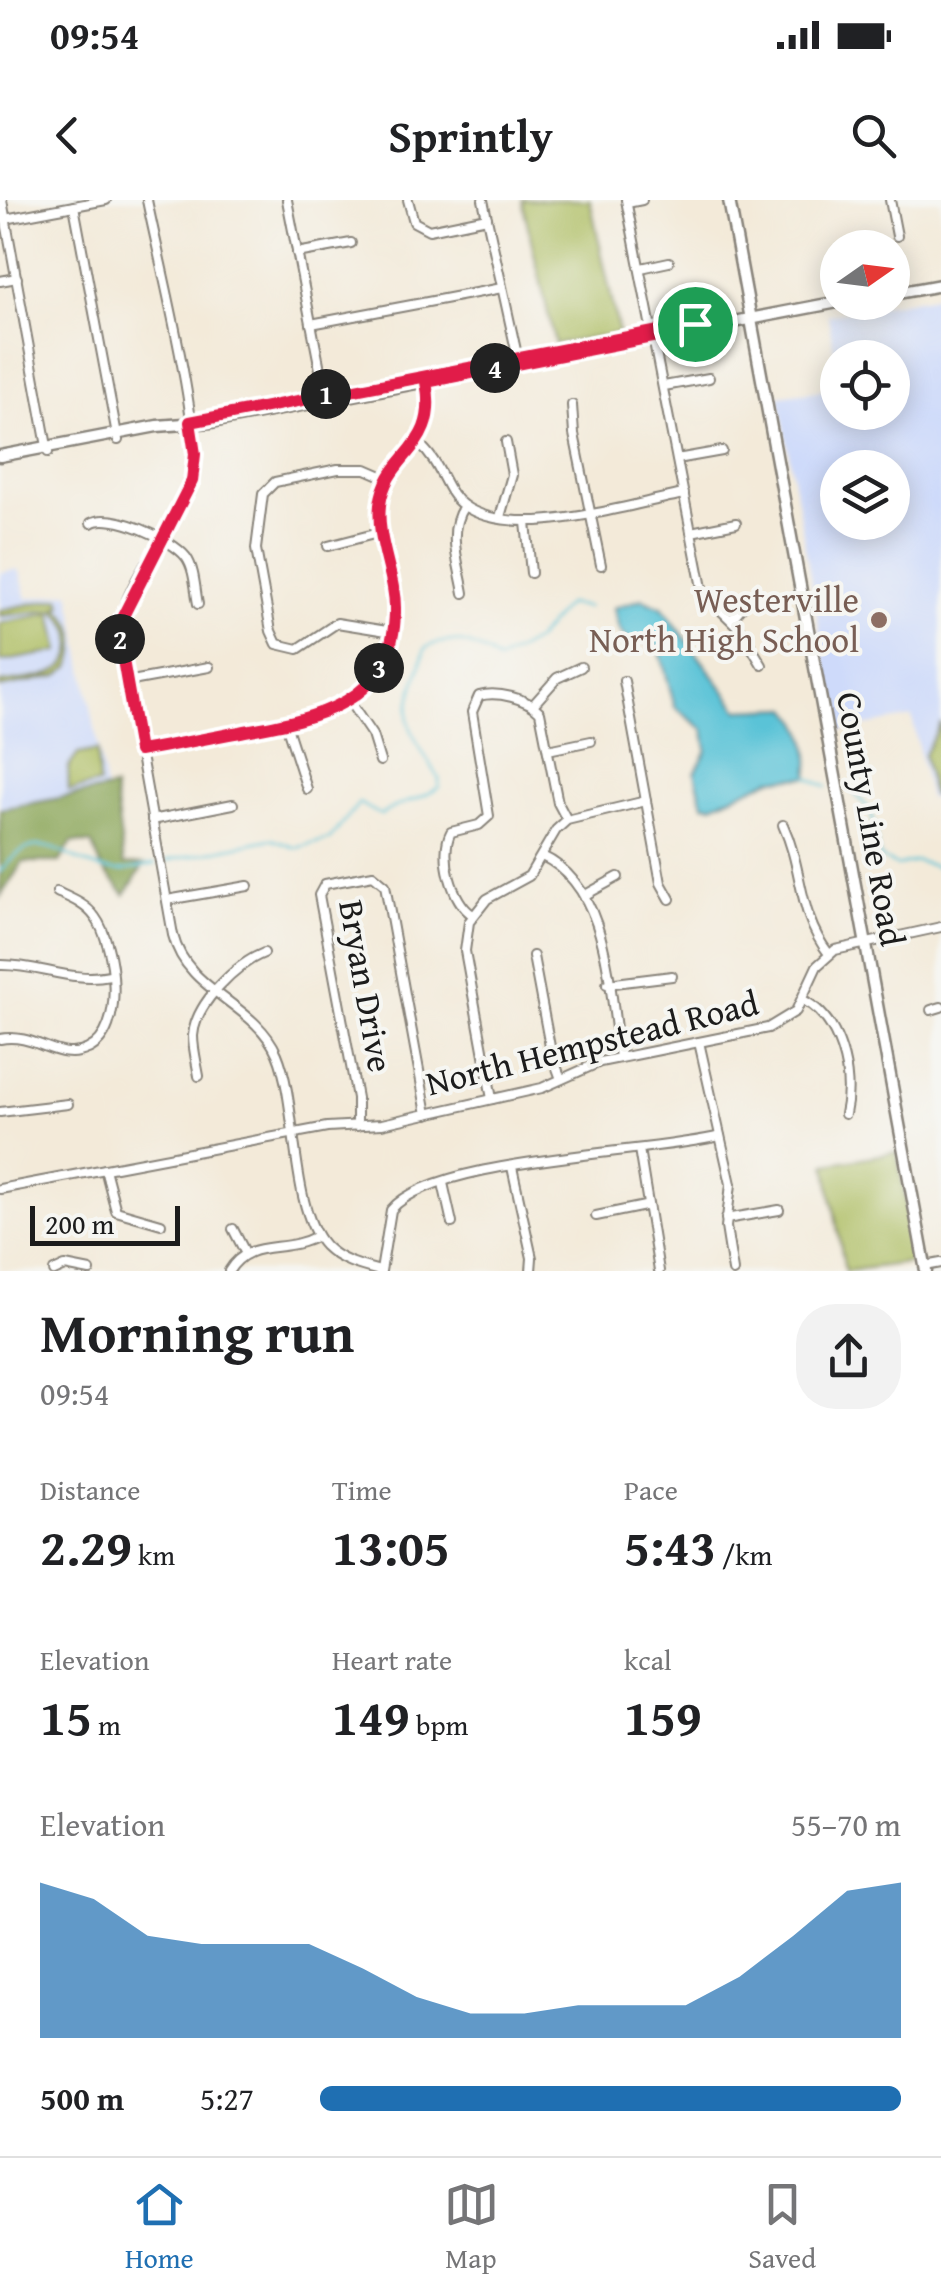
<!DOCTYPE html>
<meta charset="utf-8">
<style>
:root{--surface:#fff;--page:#f2f2f2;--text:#202124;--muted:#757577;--line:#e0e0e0;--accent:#1f6fb2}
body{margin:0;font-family:"Gentium Book Plus",serif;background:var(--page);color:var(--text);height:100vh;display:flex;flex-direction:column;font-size:38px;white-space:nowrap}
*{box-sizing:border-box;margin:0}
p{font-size:32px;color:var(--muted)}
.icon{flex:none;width:55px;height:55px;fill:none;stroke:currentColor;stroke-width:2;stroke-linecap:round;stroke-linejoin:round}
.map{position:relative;height:1071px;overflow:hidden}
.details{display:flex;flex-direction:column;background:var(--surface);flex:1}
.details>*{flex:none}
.needle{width:65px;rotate:76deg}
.buttons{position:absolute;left:820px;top:30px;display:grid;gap:20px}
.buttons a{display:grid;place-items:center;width:90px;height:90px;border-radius:50%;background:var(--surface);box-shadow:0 5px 25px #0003;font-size:50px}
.scale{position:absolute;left:30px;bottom:25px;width:150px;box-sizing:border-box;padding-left:10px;border:5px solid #1c1c1c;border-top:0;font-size:28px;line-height:35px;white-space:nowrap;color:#1c1c1c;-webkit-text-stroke:8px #f6f6f2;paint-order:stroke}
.pin{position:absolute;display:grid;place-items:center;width:85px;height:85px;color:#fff;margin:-42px;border:5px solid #fff;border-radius:50%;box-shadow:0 2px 10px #0007}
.km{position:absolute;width:50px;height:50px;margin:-25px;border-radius:50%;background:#222;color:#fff;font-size:28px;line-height:50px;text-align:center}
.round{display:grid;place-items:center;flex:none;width:105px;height:105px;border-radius:40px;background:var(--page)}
.overview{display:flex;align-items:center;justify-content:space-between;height:170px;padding:0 40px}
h1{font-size:55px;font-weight:700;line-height:75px}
.metrics{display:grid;grid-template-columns:repeat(3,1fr);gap:15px;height:170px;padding:10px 40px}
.metrics div{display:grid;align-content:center}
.metrics b{font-size:50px;font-weight:700}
.metrics small{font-size:28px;font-weight:400}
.metrics p{font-size:28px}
.chart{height:280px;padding:20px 40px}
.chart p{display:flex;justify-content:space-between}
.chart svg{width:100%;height:180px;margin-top:10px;fill:var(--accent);opacity:.7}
ul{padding:0 40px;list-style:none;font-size:32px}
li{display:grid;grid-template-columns:160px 120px 1fr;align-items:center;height:75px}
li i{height:25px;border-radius:12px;background:var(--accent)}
.status{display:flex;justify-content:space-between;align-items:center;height:70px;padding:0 50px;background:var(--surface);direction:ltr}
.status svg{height:28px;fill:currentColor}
header{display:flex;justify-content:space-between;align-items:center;height:130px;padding:0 40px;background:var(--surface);font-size:45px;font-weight:700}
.menu{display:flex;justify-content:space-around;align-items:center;height:140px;border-top:2px solid var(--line);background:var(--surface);font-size:28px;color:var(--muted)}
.menu a{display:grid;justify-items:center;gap:5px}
.menu .current{color:var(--accent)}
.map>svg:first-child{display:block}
</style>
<div class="status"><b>09:54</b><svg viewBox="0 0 49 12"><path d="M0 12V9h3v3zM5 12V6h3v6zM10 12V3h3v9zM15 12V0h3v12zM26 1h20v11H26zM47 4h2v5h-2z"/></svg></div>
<header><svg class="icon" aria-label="back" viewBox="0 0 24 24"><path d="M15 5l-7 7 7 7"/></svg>Sprintly<svg class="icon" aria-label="search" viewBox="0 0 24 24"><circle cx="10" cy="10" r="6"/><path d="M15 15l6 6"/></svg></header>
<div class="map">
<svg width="941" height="1071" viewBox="0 0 941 1071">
<rect width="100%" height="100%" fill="#f6f6f2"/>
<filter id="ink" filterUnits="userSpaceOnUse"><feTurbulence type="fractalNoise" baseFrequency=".01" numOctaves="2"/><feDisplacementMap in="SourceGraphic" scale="20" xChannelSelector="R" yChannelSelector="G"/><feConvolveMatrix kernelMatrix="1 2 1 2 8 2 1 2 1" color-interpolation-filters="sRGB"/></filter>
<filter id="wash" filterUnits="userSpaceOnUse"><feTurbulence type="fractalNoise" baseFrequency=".0048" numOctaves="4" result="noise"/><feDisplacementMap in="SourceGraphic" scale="40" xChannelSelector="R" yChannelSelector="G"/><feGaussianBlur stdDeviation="2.25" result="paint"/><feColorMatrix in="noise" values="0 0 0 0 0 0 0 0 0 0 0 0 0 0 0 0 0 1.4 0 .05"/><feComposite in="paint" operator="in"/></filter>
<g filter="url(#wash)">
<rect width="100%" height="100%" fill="#f3ead9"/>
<g fill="#cedafa" fill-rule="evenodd">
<path d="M941,95V596L929,599L912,517L837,531L779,196L833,189L837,167L828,115ZM838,158H892V212H838ZM838,268H892V322H838Z"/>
<path d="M19,369L27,399L70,392L106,589L0,609V373Z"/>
</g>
<g fill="#acbc5f" stroke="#646c3e" stroke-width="2.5">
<path d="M522,0H590L619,133L555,144Z"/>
<path d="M60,398L62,405L57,407C76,422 81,445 70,467L57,476L0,488V483C26,478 71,480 72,445C72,430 65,419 54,410L0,416V410Z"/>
<path d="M52,413L60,451L0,462V423Z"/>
<path d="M941,523V593L932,595L924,555Z"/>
<path d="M97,550L99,584L69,591L68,568L78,554Z"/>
<path d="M897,952L916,1062L845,1071L826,964Z"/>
</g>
<path fill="#89a456" stroke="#526039" stroke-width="2.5" d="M114,588L124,664L144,665L125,695L102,668L92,644L72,642L60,662H23L0,697V609Z"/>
<path fill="#5ac3d7" stroke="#3b707a" stroke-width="2.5" d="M642,399L662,407L739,510L789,508C806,527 812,552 808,577L771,579L712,605L703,604L695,573L707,550L704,530L675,507L659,447C648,438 630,445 621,432C617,427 616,415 613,408Z"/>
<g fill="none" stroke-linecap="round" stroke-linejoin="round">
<g stroke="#5ac3d7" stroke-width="2.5">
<path d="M808,577L827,587"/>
<path d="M850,588L871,611L880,657L897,666L916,661L941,668"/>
<path d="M166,661L271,639L296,648L330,639L359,603L381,615C399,601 422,601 439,587V578C395,510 406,522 425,448C449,435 477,443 498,461L535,441L567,404L587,407"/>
<path d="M0,672C43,616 64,667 115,671C127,672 142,666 155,664"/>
</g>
</g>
</g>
<g filter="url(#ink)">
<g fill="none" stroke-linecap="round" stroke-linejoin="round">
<defs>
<g id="minor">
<path d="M2,0L48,252"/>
<path d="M147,0C157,52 205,240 192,280C176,332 124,377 119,432L173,735C187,792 255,803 277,854C298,903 290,1008 325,1046C340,1061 361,1066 380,1071"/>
<path d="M287,0L326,200"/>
<path d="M408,0L414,22L429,30L487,18"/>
<path d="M483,0L519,164"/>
<path d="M626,0L703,393L741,430L762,465"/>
<path d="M890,0L897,36"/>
<path d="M627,3L642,0"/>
<path d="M74,6L118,240"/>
<path d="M5,19L106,0"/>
<path d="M297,53L351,43"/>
<path d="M641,68L669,62"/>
<path d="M0,81L17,78"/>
<path d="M311,124L502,88"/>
<path d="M664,186L709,178"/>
<path d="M572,205L574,234L601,365"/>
<path d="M418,243C443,264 444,292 463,305C514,342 625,305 684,294"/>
<path d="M677,259L722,251"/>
<path d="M389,279L366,269H338L275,282L263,294L256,349L271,431L277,444L298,449L337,423L393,432"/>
<path d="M464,306C446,332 459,363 464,393"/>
<path d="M500,317L512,275L506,242"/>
<path d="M526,322L531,373"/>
<path d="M91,323C111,311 172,339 186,357C195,369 195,390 198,404"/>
<path d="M691,332L736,323"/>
<path d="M328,346L382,332"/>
<path d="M732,419L750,397"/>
<path d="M624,481L661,683L670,699"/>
<path d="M126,482L209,467"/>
<path d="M349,501L372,535L380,561"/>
<path d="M533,505L557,478L581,467"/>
<path d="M286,524L307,589"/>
<path d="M548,550L591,541"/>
<path d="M139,551C174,545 209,538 244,531C317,518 393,504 395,412C396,374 373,336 381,299C393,245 443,249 424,175"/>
<path d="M152,620L233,604"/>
<path d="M783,625C804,671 797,713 829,754"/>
<path d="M542,656C610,687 609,792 620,857"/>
<path d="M587,694L618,677"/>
<path d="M167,700L248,686"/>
<path d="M473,715C452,703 439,654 451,632L479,625L489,616L472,512L479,496C497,491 527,498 540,512L558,603L567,620"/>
<path d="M533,756L551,852L561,879"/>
<path d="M0,765C39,764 71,783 110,775"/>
<path d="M607,784L672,776"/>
<path d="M803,800C840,818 854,875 845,914"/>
<path d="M931,810L941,807"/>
<path d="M0,839C36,832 58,864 88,849C127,831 115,744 95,717C86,704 70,698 57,692"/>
<path d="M699,842L731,984L726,1027L733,1071"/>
<path d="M199,876C197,864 193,849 193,836C195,804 236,764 264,753"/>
<path d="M492,899L465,751L469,722L487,699L529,676L556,630L567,620L646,601"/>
<path d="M0,912L68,904"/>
<path d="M357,926V898L319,695L325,684L373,675L385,685L427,914"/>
<path d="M639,949L659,1071"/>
<path d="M512,967L532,1058L531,1071"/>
<path d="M105,969L116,1011L161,1024"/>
<path d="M443,983L452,1023"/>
<path d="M0,989L327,927L382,924L542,888L600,862L768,828L796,811L817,766L835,750L941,727"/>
<path d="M596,1016L645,1006"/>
<path d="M726,1019L779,1010"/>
<path d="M233,1029L246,1054"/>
<path d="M925,1066L941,1063"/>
<path d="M54,1071L65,1066L90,1071"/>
<path d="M229,1071C250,1037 283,1055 317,1036"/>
<path d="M381,1071L391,1010C434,957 650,954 720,936"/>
</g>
<g id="major">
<path d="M729,0L926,1071"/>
<path d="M892,94L941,85"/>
<path d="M644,134L691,125"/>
<path d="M0,256L157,226L212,222L838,102"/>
</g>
</defs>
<use href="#minor" stroke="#88837a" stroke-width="12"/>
<use href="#major" stroke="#88837a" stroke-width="15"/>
<use href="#minor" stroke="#fff" stroke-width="8"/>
<use href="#major" stroke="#fff" stroke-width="10"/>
</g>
</g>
<g fill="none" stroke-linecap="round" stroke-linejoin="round" filter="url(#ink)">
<defs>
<path id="route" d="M695,124L702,127L426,182C440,251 386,252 380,305C376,341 396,376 395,411C394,503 317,518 245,531C209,538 174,545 139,551L120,443V422L192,281L195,254L190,222Z"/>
</defs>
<use href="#route" stroke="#fff" stroke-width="20"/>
<use href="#route" stroke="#e11d48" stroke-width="12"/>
</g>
<circle fill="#8d6e63" stroke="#f6f6f2" stroke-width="4" cx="879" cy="420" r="10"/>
<g text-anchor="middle" stroke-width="8" stroke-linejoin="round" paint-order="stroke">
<g font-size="35" fill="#785e54" stroke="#f6f6f2" text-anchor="end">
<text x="859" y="412">Westerville<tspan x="859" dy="40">North High School</tspan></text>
</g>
<g font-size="35" fill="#1c1c1c" stroke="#f6f6f2">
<text transform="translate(871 619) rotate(80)" y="12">County Line Road</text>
<text transform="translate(366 786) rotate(80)" y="12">Bryan Drive</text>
<text transform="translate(592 843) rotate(-14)" y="12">North Hempstead Road</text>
</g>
</g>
</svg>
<div class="buttons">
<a><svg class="needle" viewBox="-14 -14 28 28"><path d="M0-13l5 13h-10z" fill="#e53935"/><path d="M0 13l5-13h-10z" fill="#757577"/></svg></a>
<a><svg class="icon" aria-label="locate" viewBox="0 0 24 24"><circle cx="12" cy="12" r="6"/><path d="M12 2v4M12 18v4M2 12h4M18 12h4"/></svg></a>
<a><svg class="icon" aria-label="layers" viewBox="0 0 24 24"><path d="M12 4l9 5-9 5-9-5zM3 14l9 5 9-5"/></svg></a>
</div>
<div class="scale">200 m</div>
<div class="pin" style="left:695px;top:124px;background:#1e9e55"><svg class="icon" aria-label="arrive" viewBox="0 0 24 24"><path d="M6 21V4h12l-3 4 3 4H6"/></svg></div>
<b class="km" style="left:326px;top:194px">1</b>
<b class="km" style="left:120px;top:439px">2</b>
<b class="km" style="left:379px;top:468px">3</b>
<b class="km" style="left:495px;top:168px">4</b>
</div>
<section class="details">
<div class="overview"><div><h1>Morning run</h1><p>09:54</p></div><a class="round"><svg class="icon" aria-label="share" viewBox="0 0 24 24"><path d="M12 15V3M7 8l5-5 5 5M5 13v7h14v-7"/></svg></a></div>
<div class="metrics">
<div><p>Distance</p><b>2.29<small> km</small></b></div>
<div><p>Time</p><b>13:05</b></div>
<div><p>Pace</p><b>5:43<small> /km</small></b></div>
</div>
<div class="metrics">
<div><p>Elevation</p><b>15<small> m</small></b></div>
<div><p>Heart rate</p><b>149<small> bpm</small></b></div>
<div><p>kcal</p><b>159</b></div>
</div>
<div class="chart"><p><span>Elevation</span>55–70 m</p>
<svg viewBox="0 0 160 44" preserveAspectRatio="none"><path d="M0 44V6L10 10L20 19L30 21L40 21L50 21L60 27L70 34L80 38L90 38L100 36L110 36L120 36L130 29L140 19L150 8L160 6V44z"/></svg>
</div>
<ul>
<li><b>500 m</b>5:27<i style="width:100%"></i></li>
</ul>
</section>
<nav class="menu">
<a class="current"><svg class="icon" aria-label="home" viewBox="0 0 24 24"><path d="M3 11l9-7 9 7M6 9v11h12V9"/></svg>Home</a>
<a><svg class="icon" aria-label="map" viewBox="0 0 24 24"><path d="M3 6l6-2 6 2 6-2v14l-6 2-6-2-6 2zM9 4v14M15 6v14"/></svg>Map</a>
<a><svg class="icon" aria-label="saved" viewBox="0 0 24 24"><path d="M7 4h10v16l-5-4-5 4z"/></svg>Saved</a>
</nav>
